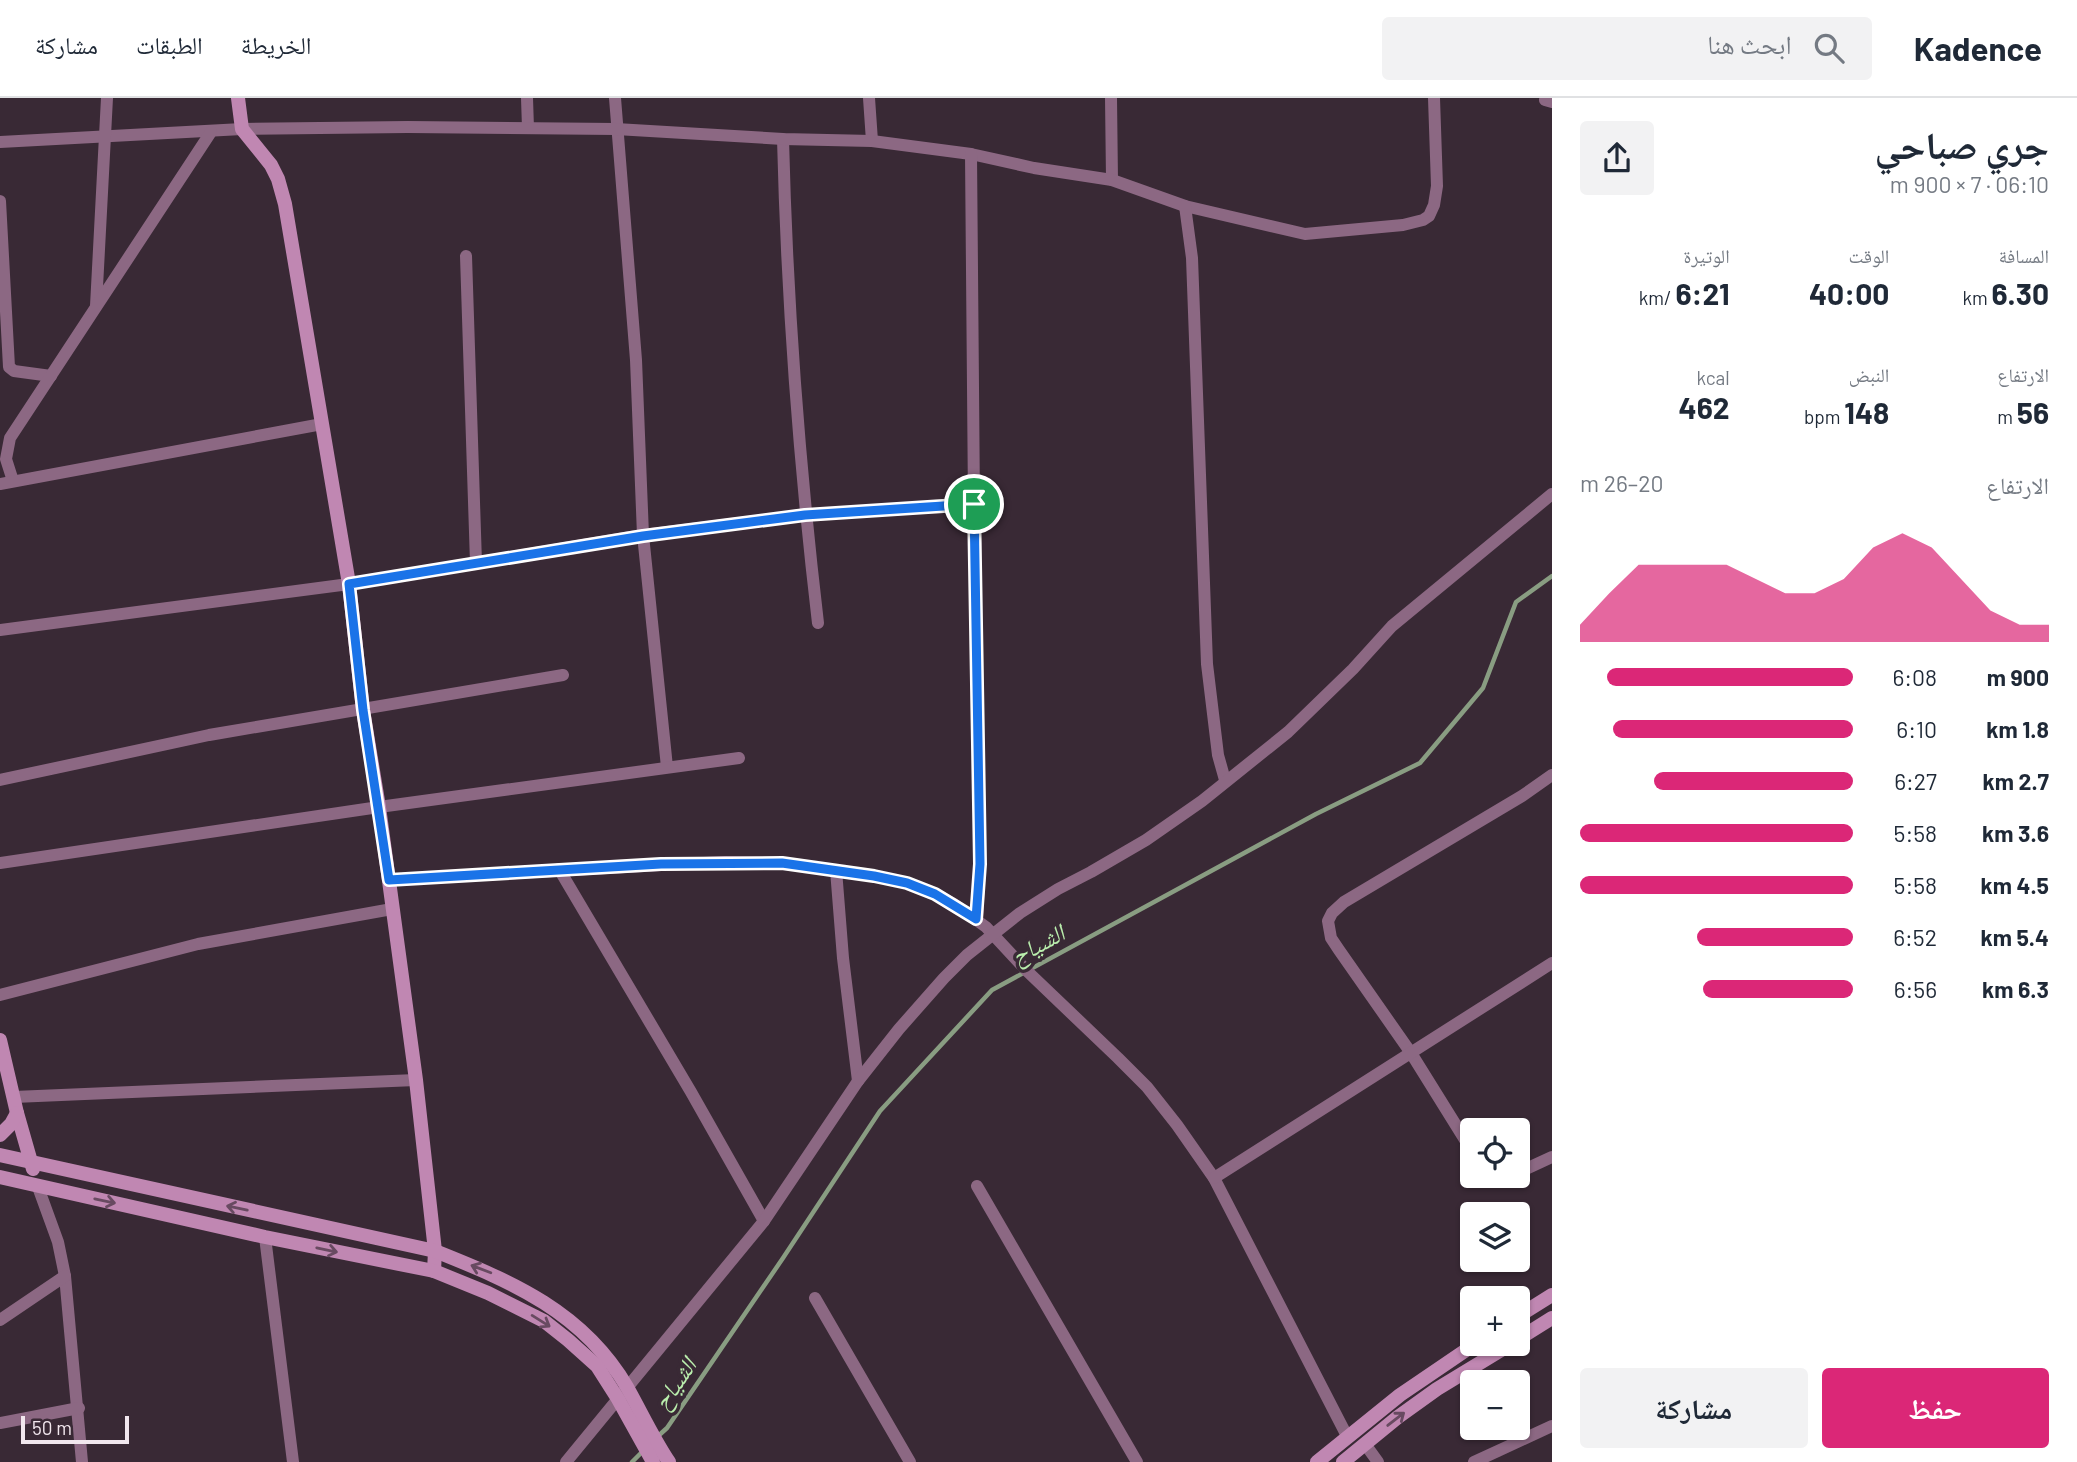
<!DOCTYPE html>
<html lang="ar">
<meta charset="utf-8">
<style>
:root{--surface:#fff;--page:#f2f2f3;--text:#1f2937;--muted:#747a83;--line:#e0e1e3;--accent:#db2777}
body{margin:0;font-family:Barlow,"Noto Naskh Arabic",sans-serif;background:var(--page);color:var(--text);direction:rtl;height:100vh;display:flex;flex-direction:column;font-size:26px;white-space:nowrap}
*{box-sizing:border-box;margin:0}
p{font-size:23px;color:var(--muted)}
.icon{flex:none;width:38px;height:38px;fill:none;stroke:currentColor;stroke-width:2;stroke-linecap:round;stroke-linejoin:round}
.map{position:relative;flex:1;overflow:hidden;direction:ltr}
.sheet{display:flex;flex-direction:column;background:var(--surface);width:525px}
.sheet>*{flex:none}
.tools{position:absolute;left:1460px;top:1020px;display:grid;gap:14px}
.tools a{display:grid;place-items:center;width:70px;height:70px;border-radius:7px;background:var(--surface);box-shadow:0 2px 5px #0004;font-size:35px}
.scale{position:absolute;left:21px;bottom:18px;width:108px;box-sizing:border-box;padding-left:7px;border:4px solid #f2e7ee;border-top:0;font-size:19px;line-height:24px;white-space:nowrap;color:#f2e7ee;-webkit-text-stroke:5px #392935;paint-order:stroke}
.pin{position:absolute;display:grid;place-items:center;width:60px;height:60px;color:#fff;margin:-30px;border:4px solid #fff;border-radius:50%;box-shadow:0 2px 7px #0007}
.round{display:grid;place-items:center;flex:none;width:74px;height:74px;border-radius:7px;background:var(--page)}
.headline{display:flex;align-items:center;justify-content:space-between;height:119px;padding:0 28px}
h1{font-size:38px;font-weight:700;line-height:52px}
.stats{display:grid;grid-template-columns:repeat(3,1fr);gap:10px;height:119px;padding:7px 28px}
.stats div{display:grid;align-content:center}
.stats b{font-size:30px;font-weight:700}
.stats small{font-size:19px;font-weight:400}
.stats p{font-size:19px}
.chart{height:196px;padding:14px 28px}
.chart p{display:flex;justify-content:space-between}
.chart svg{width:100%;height:126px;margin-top:7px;fill:var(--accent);opacity:.7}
.primary-button{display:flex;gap:14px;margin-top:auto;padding:14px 28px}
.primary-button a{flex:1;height:80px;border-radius:7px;background:var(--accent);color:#fff;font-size:28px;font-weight:700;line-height:80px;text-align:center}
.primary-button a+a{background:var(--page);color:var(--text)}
ul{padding:0 28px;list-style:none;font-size:23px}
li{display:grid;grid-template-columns:112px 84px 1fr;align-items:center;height:52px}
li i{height:18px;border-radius:9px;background:var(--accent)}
header{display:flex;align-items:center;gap:42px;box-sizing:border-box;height:98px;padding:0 35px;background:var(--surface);border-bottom:2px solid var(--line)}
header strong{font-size:33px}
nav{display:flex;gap:38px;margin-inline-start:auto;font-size:24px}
.search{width:490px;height:63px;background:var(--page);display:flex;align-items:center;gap:18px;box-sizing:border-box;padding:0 24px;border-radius:7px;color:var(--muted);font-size:26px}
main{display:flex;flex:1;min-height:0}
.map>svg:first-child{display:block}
</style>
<header>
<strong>Kadence</strong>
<div class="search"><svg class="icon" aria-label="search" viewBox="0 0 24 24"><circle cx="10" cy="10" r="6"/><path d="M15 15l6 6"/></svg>ابحث هنا</div>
<nav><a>الخريطة</a><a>الطبقات</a><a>مشاركة</a></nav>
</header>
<main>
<section class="sheet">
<div class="headline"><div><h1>جري صباحي</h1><p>06:10 · 7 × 900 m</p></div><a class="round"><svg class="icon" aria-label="share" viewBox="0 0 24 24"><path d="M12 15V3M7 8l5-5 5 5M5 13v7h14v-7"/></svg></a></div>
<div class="stats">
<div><p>المسافة</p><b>6.30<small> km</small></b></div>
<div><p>الوقت</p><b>40:00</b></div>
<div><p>الوتيرة</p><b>6:21<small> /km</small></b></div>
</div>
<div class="stats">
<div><p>الارتفاع</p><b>56<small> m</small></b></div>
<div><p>النبض</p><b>148<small> bpm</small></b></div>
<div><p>kcal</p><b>462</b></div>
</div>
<div class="chart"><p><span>الارتفاع</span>20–26 m</p>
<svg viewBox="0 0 160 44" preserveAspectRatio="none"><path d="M0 44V38L10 27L20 17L30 17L40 17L50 17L60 22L70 27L80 27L90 22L100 11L110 6L120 11L130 22L140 33L150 38L160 38V44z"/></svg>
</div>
<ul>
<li><b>900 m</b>6:08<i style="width:90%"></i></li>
<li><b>1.8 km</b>6:10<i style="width:88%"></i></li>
<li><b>2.7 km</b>6:27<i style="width:73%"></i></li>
<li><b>3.6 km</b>5:58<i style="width:100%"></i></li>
<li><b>4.5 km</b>5:58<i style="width:100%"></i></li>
<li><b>5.4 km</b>6:52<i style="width:57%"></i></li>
<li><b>6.3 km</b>6:56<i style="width:55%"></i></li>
</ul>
<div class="primary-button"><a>حفظ</a><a>مشاركة</a></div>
</section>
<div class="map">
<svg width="1552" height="1364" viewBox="0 0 1552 1364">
<rect width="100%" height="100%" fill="#392935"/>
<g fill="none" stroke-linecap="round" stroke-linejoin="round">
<g stroke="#899d82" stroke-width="4.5">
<path d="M657,1339L667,1330L783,1160L880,1013L992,892L1316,716L1420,665L1483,590L1516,504L1552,478"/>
<path d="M632,1364L644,1352"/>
</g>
<g stroke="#8c6883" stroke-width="12">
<path d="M527,0L528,30"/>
<path d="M615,0L636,262L643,437L667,669"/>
<path d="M869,0L872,43"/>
<path d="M1111,0L1112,82"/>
<path d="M1545,2L1552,4"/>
<path d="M783,41C787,203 799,364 818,525"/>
<path d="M0,44L242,31L408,29L616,31L783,41L872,43L971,56L1034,70L1112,82L1185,108L1305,136L1403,127L1423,122L1429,118L1434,107L1437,88L1434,0"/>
<path d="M971,56L974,406L980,766L977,821"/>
<path d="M0,103L9,269L14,273L51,278"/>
<path d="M1185,108L1192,160L1207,566L1218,657L1225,682"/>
<path d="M466,158L476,465"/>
<path d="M96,208L107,0"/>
<path d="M13,383L6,361L10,340L211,34"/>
<path d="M0,386L322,326"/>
<path d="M0,532L349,486L643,437L805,417L974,406"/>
<path d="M0,682L209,637L563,577"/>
<path d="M0,765L379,709L739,660"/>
<path d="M559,771L691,994L764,1123"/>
<path d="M836,772L843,860L858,983"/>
<path d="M389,782L661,767L725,764L782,765L874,778L907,785L935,796L954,806L986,829L1027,873L1118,960L1147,989L1177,1027L1214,1080L1347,1338"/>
<path d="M0,897L198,846L392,811"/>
<path d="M14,999L416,982"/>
<path d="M1472,1053L1411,955L1339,852L1331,840L1328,823L1332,815L1344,804L1522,698L1552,677"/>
<path d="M1517,1075L1552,1059"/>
<path d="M1491,1078L1497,1081L1511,1078"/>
<path d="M1214,1080L1552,865"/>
<path d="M977,1088L1137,1364"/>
<path d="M38,1089L58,1144L65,1178L82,1364"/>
<path d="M265,1139L293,1364"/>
<path d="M815,1200L910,1364"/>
<path d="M0,1222L65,1178"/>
<path d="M0,1325L79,1310"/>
<path d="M1365,1346L1378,1364"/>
<path d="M566,1364L764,1123L858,983L899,931L944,880L967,857L1020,815L1058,791L1091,774L1146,742L1202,703L1288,634L1353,571L1392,528L1552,396"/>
<path d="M1474,1364L1552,1328"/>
</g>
<g stroke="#c087b2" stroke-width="14">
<path d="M238,0L242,31L271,67L278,81L285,106L349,486L363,612L379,709L416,982L435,1153L434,1173"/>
<path d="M0,942L17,1015L33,1071"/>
<path d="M0,1037L11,1026L17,1015"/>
<path d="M0,1057L435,1153C513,1184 583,1214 627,1289C641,1314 653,1340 669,1364"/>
<path d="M0,1079L265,1139L434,1173L488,1195L544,1223L568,1242L597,1268L618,1301L653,1364"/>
<path d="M1517,1219L1552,1197"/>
<path d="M1517,1242L1552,1220"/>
<path d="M1317,1364L1400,1297L1475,1246"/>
<path d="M1343,1364L1398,1319L1437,1291L1511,1246"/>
</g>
</g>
<defs><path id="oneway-shaft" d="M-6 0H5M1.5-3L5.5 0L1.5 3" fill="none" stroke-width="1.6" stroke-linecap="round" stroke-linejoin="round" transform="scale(1.75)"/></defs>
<g stroke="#684a61">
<use href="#oneway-shaft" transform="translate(105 1103) rotate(12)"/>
<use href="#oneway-shaft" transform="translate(237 1110) rotate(-168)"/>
<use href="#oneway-shaft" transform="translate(327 1152) rotate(12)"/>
<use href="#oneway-shaft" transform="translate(481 1171) rotate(-159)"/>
<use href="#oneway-shaft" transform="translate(541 1223) rotate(32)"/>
<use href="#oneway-shaft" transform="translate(1396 1321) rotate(-38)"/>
</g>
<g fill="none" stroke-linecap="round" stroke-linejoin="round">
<defs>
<path id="route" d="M974,406L980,766L976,821L935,796L907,785L874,778L782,765L661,766L389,782L363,612L349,486L643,438L805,417Z"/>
</defs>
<use href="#route" stroke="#fff" stroke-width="14"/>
<use href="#route" stroke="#1a73e8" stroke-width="9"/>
</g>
<g text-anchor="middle" stroke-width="7" stroke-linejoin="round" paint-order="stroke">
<g font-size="24" font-style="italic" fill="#baeead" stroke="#392935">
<text transform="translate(1038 847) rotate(-29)" y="8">الشياح</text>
<text transform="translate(675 1286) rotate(-56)" y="8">الشياح</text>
</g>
</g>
</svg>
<div class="tools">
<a><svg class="icon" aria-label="locate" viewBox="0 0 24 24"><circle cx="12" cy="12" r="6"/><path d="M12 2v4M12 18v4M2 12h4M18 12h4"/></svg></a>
<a><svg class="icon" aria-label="layers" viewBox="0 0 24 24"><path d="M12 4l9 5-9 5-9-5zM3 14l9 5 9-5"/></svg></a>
<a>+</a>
<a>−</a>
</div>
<div class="scale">50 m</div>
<div class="pin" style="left:974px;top:406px;background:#1e9e55"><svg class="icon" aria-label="arrive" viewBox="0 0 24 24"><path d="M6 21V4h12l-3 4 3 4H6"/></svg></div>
</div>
</main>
